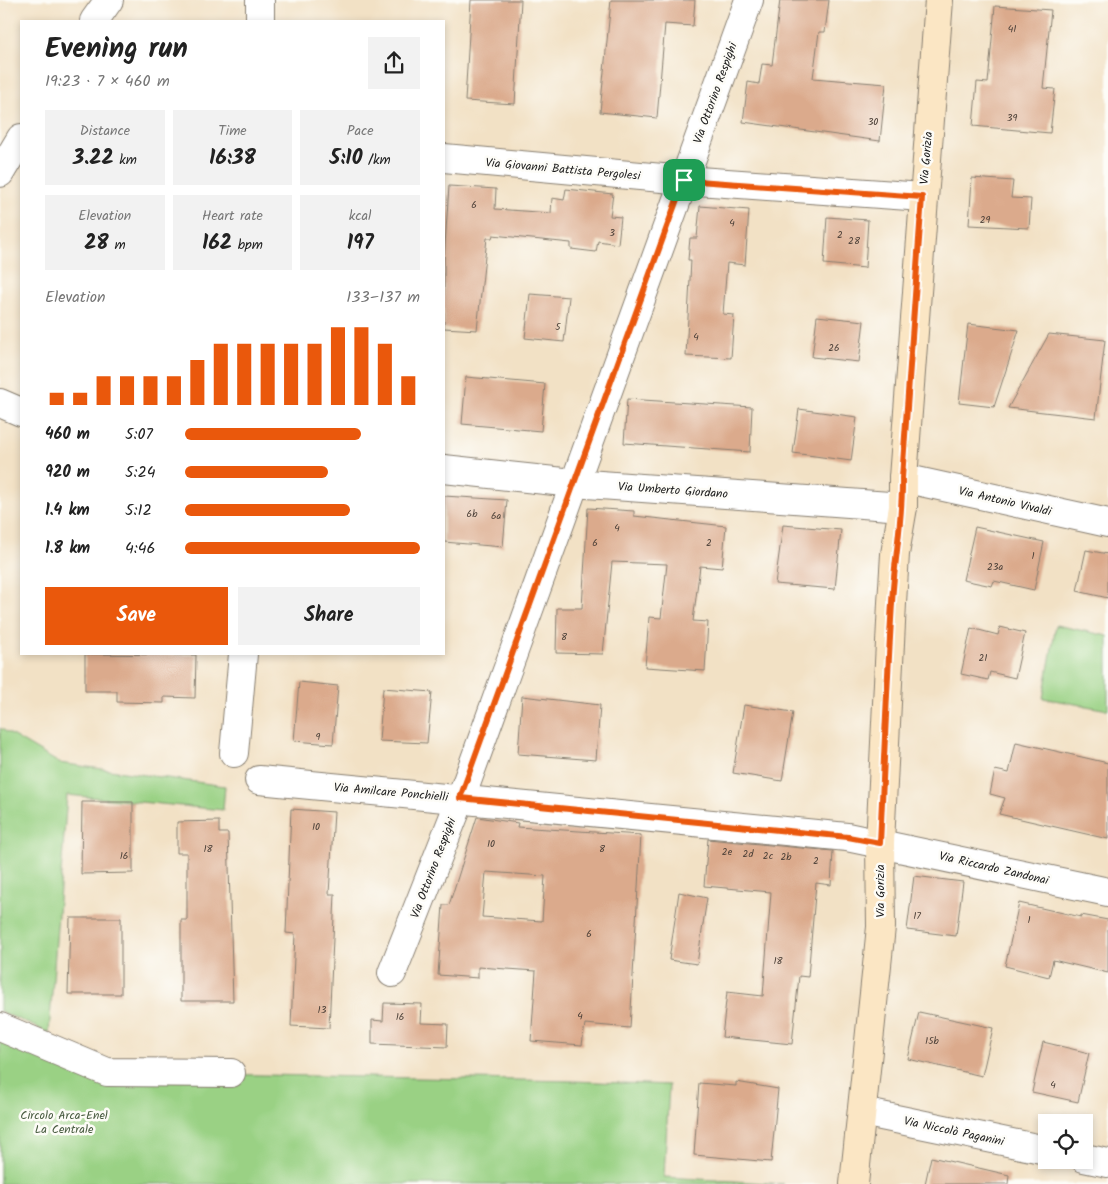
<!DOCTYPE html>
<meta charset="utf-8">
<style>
:root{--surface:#fff;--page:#f2f2f2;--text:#222;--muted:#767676;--accent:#ea580c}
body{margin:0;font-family:Kalam,sans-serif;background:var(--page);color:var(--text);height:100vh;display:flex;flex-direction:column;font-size:19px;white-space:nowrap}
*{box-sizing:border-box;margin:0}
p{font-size:16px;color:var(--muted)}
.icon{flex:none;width:28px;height:28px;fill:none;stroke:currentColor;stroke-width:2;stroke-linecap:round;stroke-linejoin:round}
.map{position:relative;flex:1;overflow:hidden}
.sheet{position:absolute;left:20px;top:20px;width:425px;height:635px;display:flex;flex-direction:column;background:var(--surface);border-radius:0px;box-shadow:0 2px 8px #0003}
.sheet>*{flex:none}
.fabs{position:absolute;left:1038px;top:1114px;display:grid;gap:10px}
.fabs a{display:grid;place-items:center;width:55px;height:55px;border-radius:0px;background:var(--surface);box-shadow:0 2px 8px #0003;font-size:25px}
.pin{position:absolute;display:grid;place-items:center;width:42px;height:42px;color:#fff;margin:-21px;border-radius:10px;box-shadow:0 2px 8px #0006}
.round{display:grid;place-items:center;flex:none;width:52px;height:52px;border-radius:0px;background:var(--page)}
.headline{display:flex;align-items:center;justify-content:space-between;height:85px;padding:0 25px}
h1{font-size:28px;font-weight:700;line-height:38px}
.stats{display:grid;grid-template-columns:repeat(3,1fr);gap:8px;height:85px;padding:5px 25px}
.stats div{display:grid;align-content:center;border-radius:0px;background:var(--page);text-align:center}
.stats b{font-size:21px;font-weight:700}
.stats small{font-size:14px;font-weight:400}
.stats p{font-size:14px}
.chart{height:140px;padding:10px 25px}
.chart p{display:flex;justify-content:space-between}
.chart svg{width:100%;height:90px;margin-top:5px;stroke:var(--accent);stroke-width:6}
.cta{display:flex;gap:10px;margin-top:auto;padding:10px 25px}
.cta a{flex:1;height:58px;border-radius:0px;background:var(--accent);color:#fff;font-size:20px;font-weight:700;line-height:58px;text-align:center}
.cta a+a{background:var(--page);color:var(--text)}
ul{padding:0 25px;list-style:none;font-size:16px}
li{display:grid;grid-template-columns:80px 60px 1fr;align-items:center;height:38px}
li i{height:12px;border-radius:6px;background:var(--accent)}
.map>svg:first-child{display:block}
</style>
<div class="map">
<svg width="1108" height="1184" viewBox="0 0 1108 1184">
<rect width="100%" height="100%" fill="#fdfcf7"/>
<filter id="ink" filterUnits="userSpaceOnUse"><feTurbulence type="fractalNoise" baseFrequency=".02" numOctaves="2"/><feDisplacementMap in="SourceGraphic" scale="10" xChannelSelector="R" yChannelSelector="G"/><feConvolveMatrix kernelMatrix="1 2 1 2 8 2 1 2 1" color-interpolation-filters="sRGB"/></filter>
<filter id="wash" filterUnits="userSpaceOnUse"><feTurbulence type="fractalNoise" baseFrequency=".0096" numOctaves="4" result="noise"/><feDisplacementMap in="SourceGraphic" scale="20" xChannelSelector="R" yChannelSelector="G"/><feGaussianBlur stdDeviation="1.12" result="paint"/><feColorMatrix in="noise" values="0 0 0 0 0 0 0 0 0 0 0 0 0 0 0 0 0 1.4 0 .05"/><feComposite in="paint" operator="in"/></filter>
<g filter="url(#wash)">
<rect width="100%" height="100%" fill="#f2e1c5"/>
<g fill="#9ad184" stroke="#5b7650">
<path d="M1056,625L1108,636V710L1043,698Z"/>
<path d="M0,728L59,763L225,786L223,810L67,795L49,1033L0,1011Z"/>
<path d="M0,1027L107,1072L574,1081L669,1085L664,1177L784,1184H0Z"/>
</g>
<g id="blocks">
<g fill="#dbaa8c" fill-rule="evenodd">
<path d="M471,0H521L515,104L465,101Z"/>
<path d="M611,0H695L693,26L665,24L657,118L600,112Z"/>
<path d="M780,0H829L825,32H819L813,78L886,84L880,141L743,122L748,82L759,84L762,64L772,65Z"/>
<path d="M995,6L1051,10L1043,88L1055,89L1050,133L973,126L977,82L988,83Z"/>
<path d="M972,178L1013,181L1011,198L1031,199L1029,228L969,225Z"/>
<path d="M449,186L496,189L495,209L551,213L552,198L564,200L566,189L613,194L610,216L621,217L618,244L598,241L596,252L571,249V243L493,235L492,238H487L477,330L444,328V260Z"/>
<path d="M700,206L749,210L745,265L727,263L723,314L734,315L731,358L686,356L691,260H688L690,238H697Z"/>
<path d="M827,217L868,220L865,268L824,264Z"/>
<path d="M530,294L569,297L564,342L525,338Z"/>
<path d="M817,316L864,321L859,362L812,357Z"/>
<path d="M968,324L1019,330L994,407L959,403Z"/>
<path d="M1049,334L1105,340L1096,418L1008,408Z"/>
<path d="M466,377L545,384L541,431L462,424Z"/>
<path d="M627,399L752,407L750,452L624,443Z"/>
<path d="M799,409L857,417L851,461L793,453Z"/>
<path d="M444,496L507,500L503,547L444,542Z"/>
<path d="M588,508L634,511V516L726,526L722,568L700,566L693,621L708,622L705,671L645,667L649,617L661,618L667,564L612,562L603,654L556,653L557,608H582Z"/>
<path d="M783,525L841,530L835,589L775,584Z"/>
<path d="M975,527L1044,542L1034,590L994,581L992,586L963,580Z"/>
<path d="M1086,550L1108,554V598L1077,591Z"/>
<path d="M1000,627L1025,633L1015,678L990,672L988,680L961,674L971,628L998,635Z"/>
<path d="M85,654L196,655L195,698L164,697V703L117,702V691H85Z"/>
<path d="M299,682L338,686L333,744L294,741Z"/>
<path d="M383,688L432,692L427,743L379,741Z"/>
<path d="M522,696L600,705L596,760L518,754Z"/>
<path d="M744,705L793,712L782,781L733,773Z"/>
<path d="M1016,742L1108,763V839L999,814L1005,798L990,794L995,770L1009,773Z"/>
<path d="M82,802H133V873L81,874Z"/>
<path d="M291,809L334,812L329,894H335L329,1028L291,1026L295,934L286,933Z"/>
<path d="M477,817L518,823L517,827L641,835L630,1028L585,1024L582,1045L531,1041L536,971L478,967V978L438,975L443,905H449ZM486,872L545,876L542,921L482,917Z"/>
<path d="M219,821V833H228L233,1001H181V920H187V853H177V822Z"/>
<path d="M708,839L833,851L831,885L816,883L808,977L799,976L792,1044L722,1037L727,992L763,996L771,892L704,886Z"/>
<path d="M914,876L963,882L956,936L907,930Z"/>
<path d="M679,892L707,898L697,964L669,960Z"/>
<path d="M1019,903L1081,917V915L1108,920V973L1053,960L1049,977L1005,966Z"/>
<path d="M70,918H121V994H68Z"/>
<path d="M384,1003L422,1004L421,1023L448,1024L447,1047L372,1044V1020L383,1021Z"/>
<path d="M919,1012L993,1028L982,1076L908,1059Z"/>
<path d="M1043,1042L1089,1053L1078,1102L1032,1092Z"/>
<path d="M736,1082L778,1089L771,1162L694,1155L699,1083L736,1086Z"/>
<path d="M931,1157L1009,1175L1008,1184H925Z"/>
</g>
</g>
</g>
<g filter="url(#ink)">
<use href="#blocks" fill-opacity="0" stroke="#877e70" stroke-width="1"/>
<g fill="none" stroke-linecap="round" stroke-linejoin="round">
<defs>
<g id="minor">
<path d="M260,0V21"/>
<path d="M94,21L109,0"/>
<path d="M444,158L684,180L923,197"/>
<path d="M0,173L21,138"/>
<path d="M0,403L21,412"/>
<path d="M444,469L573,483L903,507"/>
<path d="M903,478L1108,523"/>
<path d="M234,753L243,654"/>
<path d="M259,780L847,837L1108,892"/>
<path d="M392,973L461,798L749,0"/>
<path d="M0,1027L107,1072L231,1073"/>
<path d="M862,1112L1046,1150"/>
<path d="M1084,1158L1108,1163"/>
</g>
<path id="secondary" d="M854,1184L881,927L880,843L892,603L895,554L903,507V478L939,0"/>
</defs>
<use href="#minor" stroke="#877e70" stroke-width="30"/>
<use href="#secondary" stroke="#877e70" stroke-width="30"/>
<use href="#minor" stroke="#fff" stroke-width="28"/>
<use href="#secondary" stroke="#fbe6c4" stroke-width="28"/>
</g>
</g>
<g fill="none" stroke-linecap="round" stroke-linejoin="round" filter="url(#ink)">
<defs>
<path id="route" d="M684,180L922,197L902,478C903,520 894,561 892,603C887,683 884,763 880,843L848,837L460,798Z"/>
</defs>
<use href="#route" stroke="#fff" stroke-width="10"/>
<use href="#route" stroke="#ea580c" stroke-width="6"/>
</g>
<g text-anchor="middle" stroke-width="5" stroke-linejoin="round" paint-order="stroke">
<g font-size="10" fill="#4c4038">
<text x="1012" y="32">41</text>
<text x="1012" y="121">39</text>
<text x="873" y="125">30</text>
<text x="474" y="208">6</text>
<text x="985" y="223">29</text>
<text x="732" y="226">4</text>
<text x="612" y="236">3</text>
<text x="840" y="238">2</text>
<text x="854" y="244">28</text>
<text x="558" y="330">5</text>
<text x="696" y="340">4</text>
<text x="834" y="351">26</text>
<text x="472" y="517">6b</text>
<text x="496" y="519">6a</text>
<text x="617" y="531">4</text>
<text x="595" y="546">6</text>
<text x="709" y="546">2</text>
<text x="1033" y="559">1</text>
<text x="995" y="570">23a</text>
<text x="564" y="640">8</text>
<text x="983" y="661">21</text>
<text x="318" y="740">9</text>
<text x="316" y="830">10</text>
<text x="491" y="847">10</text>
<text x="208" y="852">18</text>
<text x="602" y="852">8</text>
<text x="727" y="855">2e</text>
<text x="748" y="857">2d</text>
<text x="124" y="859">16</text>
<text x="768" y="859">2c</text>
<text x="786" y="860">2b</text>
<text x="816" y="864">2</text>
<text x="917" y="919">17</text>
<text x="1029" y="923">1</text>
<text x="589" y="937">6</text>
<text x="778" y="964">18</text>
<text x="322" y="1013">13</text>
<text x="580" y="1019">4</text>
<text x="400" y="1020">16</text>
<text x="932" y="1044">15b</text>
<text x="1053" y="1088">4</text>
</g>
<g font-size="12" fill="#1c1c1c" stroke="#fdfcf7">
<text transform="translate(715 93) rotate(-70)" y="4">Via Ottorino Respighi</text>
<text transform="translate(926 158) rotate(-85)" y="4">Via Gorizia</text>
<text transform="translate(563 169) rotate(5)" y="4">Via Giovanni Battista Pergolesi</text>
<text transform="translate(673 490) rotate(4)" y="4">Via Umberto Giordano</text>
<text transform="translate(1005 501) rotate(13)" y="4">Via Antonio Vivaldi</text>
<text transform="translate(391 792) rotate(5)" y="4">Via Amilcare Ponchielli</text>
<text transform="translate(433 868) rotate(-69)" y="4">Via Ottorino Respighi</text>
<text transform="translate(994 868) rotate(13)" y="4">Via Riccardo Zandonai</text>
<text transform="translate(880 891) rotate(-90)" y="4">Via Gorizia</text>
<text transform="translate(954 1131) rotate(12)" y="4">Via Niccolò Paganini</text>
</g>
<g font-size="12" fill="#485b40" stroke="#fdfcf7">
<text x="64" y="1119">Circolo Arca-Enel<tspan x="64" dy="14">La Centrale</tspan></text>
</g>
</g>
</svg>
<div class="fabs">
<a><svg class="icon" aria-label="locate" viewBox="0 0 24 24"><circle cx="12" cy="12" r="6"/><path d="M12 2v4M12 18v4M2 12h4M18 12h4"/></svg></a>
</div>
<div class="pin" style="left:684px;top:180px;background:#1e9e55"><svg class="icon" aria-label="arrive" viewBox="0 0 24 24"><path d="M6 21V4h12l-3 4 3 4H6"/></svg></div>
<section class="sheet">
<div class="headline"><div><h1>Evening run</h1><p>19:23 · 7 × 460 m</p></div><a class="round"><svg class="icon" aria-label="share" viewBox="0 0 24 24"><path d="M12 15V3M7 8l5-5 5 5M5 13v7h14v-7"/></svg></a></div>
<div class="stats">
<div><p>Distance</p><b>3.22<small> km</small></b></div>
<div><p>Time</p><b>16:38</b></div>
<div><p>Pace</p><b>5:10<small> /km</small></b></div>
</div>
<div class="stats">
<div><p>Elevation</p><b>28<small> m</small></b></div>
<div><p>Heart rate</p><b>162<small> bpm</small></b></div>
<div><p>kcal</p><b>197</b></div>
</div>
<div class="chart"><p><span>Elevation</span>133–137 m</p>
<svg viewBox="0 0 160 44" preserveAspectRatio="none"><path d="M5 44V38M15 44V38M25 44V30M35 44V30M45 44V30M55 44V30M65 44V22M75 44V14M85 44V14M95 44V14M105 44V14M115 44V14M125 44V6M135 44V6M145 44V14M155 44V30"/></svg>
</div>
<ul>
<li><b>460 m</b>5:07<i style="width:75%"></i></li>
<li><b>920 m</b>5:24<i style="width:61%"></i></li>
<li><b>1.4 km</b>5:12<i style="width:70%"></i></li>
<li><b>1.8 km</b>4:46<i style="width:100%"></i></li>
</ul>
<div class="cta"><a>Save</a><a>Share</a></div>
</section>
</div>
